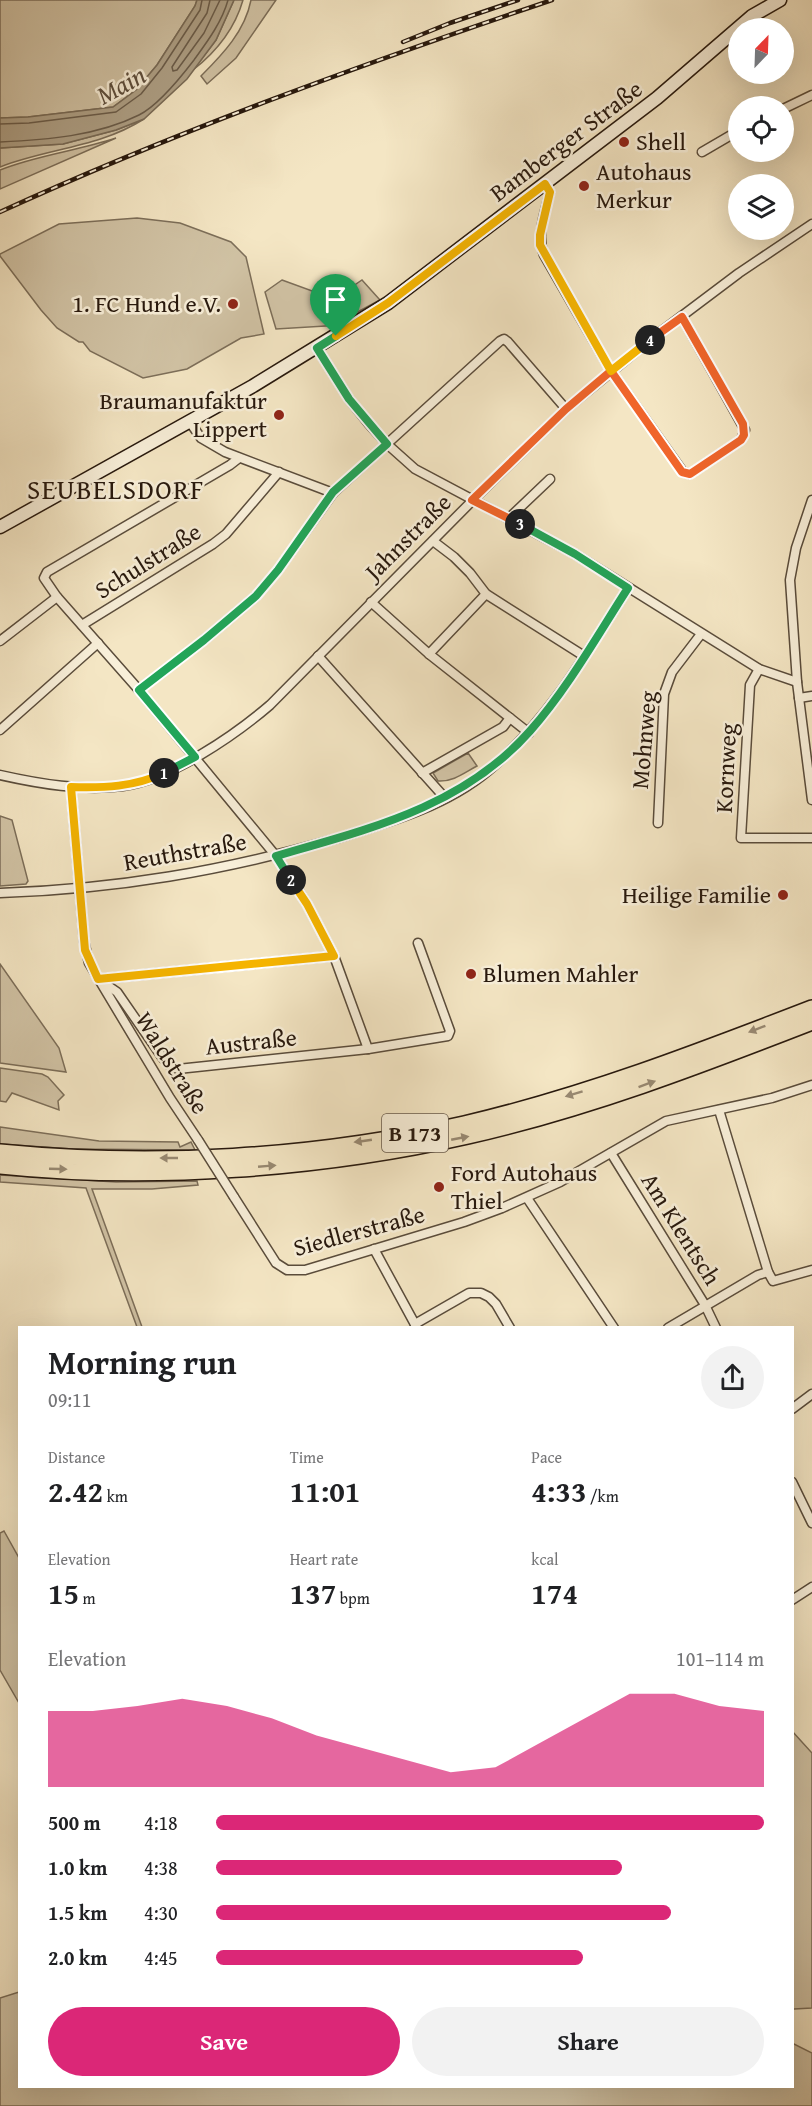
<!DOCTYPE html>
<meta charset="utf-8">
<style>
:root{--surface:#fff;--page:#f2f2f2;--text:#202124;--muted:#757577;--accent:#db2777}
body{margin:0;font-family:"Gentium Book Plus",serif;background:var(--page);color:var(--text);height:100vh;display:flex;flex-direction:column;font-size:22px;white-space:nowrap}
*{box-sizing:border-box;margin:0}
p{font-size:20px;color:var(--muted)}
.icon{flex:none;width:33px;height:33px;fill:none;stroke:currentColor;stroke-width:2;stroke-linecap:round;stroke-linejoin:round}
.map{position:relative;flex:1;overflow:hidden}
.details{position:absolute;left:18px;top:1326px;width:776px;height:762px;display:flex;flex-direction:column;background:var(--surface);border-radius:0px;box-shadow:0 6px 24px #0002}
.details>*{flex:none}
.needle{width:39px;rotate:23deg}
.fabs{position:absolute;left:728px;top:18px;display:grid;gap:12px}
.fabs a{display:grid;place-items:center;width:66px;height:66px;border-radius:50%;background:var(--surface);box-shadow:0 6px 24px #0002;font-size:30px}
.pin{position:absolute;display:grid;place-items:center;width:51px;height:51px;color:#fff;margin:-62px -26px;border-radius:50% 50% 50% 0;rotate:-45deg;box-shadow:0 0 6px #0007}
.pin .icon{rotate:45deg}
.km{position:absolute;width:30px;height:30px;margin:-15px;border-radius:50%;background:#222;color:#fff;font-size:16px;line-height:30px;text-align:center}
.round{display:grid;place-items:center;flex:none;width:63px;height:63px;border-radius:32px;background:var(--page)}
.overview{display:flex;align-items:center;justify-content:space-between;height:102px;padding:0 30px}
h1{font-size:33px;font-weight:800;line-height:45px}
.figures{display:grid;grid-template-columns:repeat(3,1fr);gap:9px;height:102px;padding:6px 30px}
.figures div{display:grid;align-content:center}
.figures b{font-size:30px;font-weight:800}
.figures small{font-size:16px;font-weight:400}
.figures p{font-size:16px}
.chart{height:168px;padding:12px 30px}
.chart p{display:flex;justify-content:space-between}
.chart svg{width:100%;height:108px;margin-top:6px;fill:var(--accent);opacity:.7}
.primary-button{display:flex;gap:12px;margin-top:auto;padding:12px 30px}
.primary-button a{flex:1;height:69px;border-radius:36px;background:var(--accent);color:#fff;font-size:24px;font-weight:800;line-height:69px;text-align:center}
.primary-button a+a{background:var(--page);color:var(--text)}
ul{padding:0 30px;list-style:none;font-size:20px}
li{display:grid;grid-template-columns:96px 72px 1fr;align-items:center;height:45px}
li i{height:15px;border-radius:8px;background:var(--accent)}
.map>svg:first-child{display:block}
</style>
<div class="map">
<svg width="812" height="2106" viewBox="0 0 812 2106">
<rect width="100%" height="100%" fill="#f4e6c4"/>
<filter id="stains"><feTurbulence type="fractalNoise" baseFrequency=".00333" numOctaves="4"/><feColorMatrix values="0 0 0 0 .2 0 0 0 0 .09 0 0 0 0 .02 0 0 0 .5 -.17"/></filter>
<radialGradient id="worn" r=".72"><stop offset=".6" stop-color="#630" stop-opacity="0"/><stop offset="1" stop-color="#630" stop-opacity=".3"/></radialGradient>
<g fill="#d1c3a5" stroke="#7c6e59" stroke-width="1.5">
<path d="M0,0H197L195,6L157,65L136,90L113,107L28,117L0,118Z"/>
<path d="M234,0H243C235,28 216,52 193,70L216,40Z"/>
<path d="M251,0H276L236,58L207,84L201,76C223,54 245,31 251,0Z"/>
<path d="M144,119C98,148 49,148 0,167V148L63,144L116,130Z"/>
<path d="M116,138L0,189V170C37,155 77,151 116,138Z"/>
<path d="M137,218L180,223L231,242L246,257L264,334L241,338L187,369L143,378L90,351L83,342H79L57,328L41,310L0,256V254L59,224Z"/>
<path d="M282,280L334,299L362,280L380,300L357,312L342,325L276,329L265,292Z"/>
<path d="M468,753L477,766C464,773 453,782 438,781L433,773Z"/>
<path d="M0,816L12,820L28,881L26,884L0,886Z"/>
<path d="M0,964L59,1048L66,1072L0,1063Z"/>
<path d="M0,1068L42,1074L48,1077L64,1095L58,1101L59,1110L12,1093L6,1102L0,1101Z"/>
<path d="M0,1127L99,1141L178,1142L180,1147L191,1142L195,1150L73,1149L0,1144Z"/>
<path d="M0,1175L116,1182L197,1181L198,1185L152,1189H92L142,1327H137L86,1188L0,1182Z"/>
<path d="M4,1531L19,1558V1703L0,1670V1533Z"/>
<path d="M792,1731L812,1753V2008L794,2009L792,2011Z"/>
<path d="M19,1992L20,2086H792V2043L812,2053V2106H0V1998Z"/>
</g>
<path fill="#aea086" stroke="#786a56" stroke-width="1.5" d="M197,0H234L216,40L187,79L144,119L116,130L63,144L0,148V118L28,117L113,107L136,90L157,65L195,6Z"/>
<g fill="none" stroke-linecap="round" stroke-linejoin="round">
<g stroke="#6a5c4a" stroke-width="1.5">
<path d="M210,0L207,13L172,67L173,71L177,70L204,33L220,0"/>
<path d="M0,124L29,123L116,112L141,94L162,68L200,10L202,0"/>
<path d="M0,142C46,140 97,136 139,115C159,105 181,77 194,60C207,42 222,22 228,0"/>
</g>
<defs>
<g id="street">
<path d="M783,109L812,95"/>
<path d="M702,152L738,131"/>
<path d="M545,184L550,192C545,213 536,234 544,255L611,371L683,472L690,474L741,440L745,430L682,317"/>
<path d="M317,348L349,399L369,424L387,444L415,469L575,554L759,669L797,682"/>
<path d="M189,421L201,438L225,452L333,493"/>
<path d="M239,458L230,465L47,572L44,578L57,597L139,690L276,856L307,904L334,956L368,1049"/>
<path d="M812,500L796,548L790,580L797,682L812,800"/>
<path d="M509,518L550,479"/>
<path d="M433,541L454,557L470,573L486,594L584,656"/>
<path d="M371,602L429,654L529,733"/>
<path d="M82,625L213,544L226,534L279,472"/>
<path d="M0,641L57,597"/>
<path d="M429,654L486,594"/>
<path d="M318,656L445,798"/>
<path d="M759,669L750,685L741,838H812"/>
<path d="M139,690L204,640L256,596L278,570L333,493L500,341L504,339L508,342L566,409"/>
<path d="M799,698L812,696"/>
<path d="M0,730L98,643"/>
<path d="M422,773L503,727L510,718"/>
<path d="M0,775C40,784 82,791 123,786C170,780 235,735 270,705L473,500L566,409L650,340L739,273L812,224"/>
<path d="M71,787L84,941L89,963L170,1098L198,1140"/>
<path d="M658,823L664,694L672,672L701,634"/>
<path d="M0,893C118,889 222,871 335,839C387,823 445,807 488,771C548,721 586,654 628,588"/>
<path d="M98,979L117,992L162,1057L171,1067L178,1069L368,1049L448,1036L450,1031L418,943"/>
<path d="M98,979L334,956"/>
<path d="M719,1110L768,1272"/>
<path d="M611,1153L705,1305L716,1328"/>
<path d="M234,1197L276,1263L287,1270H305L464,1222L502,1208L560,1182L666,1121L772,1098L812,1085"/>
<path d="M527,1198L614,1328"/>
<path d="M374,1249L417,1328"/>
<path d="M415,1324L469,1293H481L489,1297L496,1304L510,1328"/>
<path d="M668,1328L758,1275L768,1272L773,1281L812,1270"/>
<path d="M792,1409L812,1394"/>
<path d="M792,1482L812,1523"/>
<path d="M792,1600L812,1587"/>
</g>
<path id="secondary" d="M0,527L253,386L388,303L657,98L752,16L780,0"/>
<g id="highway">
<path d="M0,1152C154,1167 313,1158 464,1124C584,1096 698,1052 812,1008"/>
<path d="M0,1166C150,1182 322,1169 468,1136C587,1109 699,1066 812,1022"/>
</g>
</defs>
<use href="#street" stroke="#5a4c3b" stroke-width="11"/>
<use href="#secondary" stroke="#27180d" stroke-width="15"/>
<use href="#highway" stroke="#27180d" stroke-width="18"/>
<use href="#street" stroke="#f8efd9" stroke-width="8"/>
<use href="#secondary" stroke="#f8efd9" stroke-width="12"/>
<use href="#highway" stroke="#f4e6c4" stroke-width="15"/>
<defs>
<g id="rail">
<path d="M403,42L450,23L518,0"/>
<path d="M0,212C179,130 366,63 552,0"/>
</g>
</defs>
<use href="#rail" stroke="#27180d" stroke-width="4.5"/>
<use href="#rail" stroke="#f8efd9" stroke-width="2" stroke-dasharray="7" stroke-linecap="butt"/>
<defs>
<path id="street-bridge" d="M198,1140L234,1197"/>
</defs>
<use href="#street-bridge" stroke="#5a4c3b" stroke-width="11" stroke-linecap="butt"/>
<use href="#street-bridge" stroke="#f8efd9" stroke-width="8"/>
</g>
<defs><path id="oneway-solid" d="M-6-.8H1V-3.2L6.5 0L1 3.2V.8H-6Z" transform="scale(1.5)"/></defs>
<g fill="#988972">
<use href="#oneway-solid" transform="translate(757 1029) rotate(159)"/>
<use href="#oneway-solid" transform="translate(647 1084) rotate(-20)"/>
<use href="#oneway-solid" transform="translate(574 1094) rotate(163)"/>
<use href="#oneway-solid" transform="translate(460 1138) rotate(-11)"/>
<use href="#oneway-solid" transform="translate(363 1141) rotate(172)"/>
<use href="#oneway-solid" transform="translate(169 1158) rotate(180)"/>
<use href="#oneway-solid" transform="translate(267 1166) rotate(-5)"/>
<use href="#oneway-solid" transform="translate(58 1169) rotate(2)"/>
</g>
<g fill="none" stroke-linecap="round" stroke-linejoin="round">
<defs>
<path id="split-1" d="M164,773L195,757L139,690L204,640L256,596L278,570L333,492L387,444L349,399L317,348L336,336"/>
<path id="split-2" d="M164,773C134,787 104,788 71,787L85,950L98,979L334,956L307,904L291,880"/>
<path id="split-3" d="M291,880L276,856C369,829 463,807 530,731C568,688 597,636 628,588L575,554L520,524"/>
<path id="split-4" d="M520,524L472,500L566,409L611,371L682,472L690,474L741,440L744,435L743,424L682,317L650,340"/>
<path id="split-5" d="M336,336L388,303L545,184L550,192L540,235V245L611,371L650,340"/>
</defs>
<use href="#split-1" stroke="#fff" stroke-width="12"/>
<use href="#split-2" stroke="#fff" stroke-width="12"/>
<use href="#split-3" stroke="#fff" stroke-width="12"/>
<use href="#split-4" stroke="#fff" stroke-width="12"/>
<use href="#split-5" stroke="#fff" stroke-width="12"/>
<use href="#split-1" stroke="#22a559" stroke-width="8"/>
<use href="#split-2" stroke="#f5b400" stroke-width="8"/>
<use href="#split-3" stroke="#22a559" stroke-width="8"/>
<use href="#split-4" stroke="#f0652b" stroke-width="8"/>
<use href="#split-5" stroke="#f5b400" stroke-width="8"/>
</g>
<g fill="#8f2418" stroke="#f8efd9" stroke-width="2">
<circle cx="624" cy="142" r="6"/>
<circle cx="584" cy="186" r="6"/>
<circle cx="233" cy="304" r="6"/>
<circle cx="279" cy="415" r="6"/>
<circle cx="783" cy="895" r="6"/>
<circle cx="471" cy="974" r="6"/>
<circle cx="439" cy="1187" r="6"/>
</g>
<g text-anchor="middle" stroke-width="5" stroke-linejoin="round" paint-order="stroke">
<rect fill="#f8efd9" stroke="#66584a" stroke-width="1.5" x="382" y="1114" width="66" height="38" rx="4.5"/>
<g font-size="22" font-weight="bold" fill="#27180d">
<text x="415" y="1141">B 173</text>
</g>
<g font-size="24" fill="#27180d" stroke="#f8efd9">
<text transform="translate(566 141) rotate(-37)" y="8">Bamberger Straße</text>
<text transform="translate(408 537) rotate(-45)" y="8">Jahnstraße</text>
<text transform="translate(148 561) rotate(-32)" y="8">Schulstraße</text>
<text transform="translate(644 740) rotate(-85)" y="8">Mohnweg</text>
<text transform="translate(726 768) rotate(-87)" y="8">Kornweg</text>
<text transform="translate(185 852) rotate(-10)" y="8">Reuthstraße</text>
<text transform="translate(251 1042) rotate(-6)" y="8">Austraße</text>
<text transform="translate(172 1063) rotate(58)" y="8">Waldstraße</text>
<text transform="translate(681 1229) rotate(58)" y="8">Am Klentsch</text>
<text transform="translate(359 1231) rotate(-15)" y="8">Siedlerstraße</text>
</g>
<g font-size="24" fill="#27180d" stroke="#f8efd9" text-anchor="start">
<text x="636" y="150">Shell</text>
<text x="596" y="180">Autohaus<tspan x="596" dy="28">Merkur</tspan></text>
<text x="221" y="312" text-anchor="end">1. FC Hund e.V.</text>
<text x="267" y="409" text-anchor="end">Braumanufaktur<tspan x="267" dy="28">Lippert</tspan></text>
<text x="771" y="903" text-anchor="end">Heilige Familie</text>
<text x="483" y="982">Blumen Mahler</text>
<text x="451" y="1181">Ford Autohaus<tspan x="451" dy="28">Thiel</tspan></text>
</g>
<g font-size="26" font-style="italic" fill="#5d4e3d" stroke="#f8efd9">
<text transform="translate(121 85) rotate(-29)" y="9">Main</text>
</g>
<g font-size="27" letter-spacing="1.5" fill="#27180d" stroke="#f8efd9">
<text x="116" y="499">SEUBELSDORF</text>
</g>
</g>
<rect width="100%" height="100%" filter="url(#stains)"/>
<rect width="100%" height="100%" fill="url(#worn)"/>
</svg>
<div class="fabs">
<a><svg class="needle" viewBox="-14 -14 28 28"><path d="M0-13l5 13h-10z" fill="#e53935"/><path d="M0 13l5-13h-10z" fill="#757577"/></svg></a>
<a><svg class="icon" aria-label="locate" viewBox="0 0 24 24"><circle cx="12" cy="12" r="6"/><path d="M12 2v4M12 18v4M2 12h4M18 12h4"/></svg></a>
<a><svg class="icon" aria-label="layers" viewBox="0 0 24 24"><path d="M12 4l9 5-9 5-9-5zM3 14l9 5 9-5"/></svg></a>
</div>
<div class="pin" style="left:336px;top:336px;background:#1e9e55"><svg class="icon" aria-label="arrive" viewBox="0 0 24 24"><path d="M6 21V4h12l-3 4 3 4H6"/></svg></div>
<b class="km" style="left:164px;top:773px">1</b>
<b class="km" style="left:291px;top:880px">2</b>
<b class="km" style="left:520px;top:524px">3</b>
<b class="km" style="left:650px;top:340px">4</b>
<section class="details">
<div class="overview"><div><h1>Morning run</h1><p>09:11</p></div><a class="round"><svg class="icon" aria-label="share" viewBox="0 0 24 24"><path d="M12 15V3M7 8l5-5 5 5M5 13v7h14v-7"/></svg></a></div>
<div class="figures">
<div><p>Distance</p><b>2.42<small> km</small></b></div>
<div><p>Time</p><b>11:01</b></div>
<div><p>Pace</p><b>4:33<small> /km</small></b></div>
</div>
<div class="figures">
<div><p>Elevation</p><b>15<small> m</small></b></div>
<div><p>Heart rate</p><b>137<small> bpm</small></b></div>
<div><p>kcal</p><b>174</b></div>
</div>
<div class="chart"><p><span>Elevation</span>101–114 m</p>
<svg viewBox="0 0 160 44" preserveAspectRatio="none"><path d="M0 44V13L10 13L20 11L30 8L40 11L50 16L60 23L70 28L80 33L90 38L100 36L110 26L120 16L130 6L140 6L150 11L160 13V44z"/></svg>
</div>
<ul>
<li><b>500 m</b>4:18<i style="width:100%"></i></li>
<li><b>1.0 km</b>4:38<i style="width:74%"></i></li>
<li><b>1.5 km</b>4:30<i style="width:83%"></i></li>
<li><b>2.0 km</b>4:45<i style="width:67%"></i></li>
</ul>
<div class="primary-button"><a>Save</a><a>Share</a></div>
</section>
</div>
